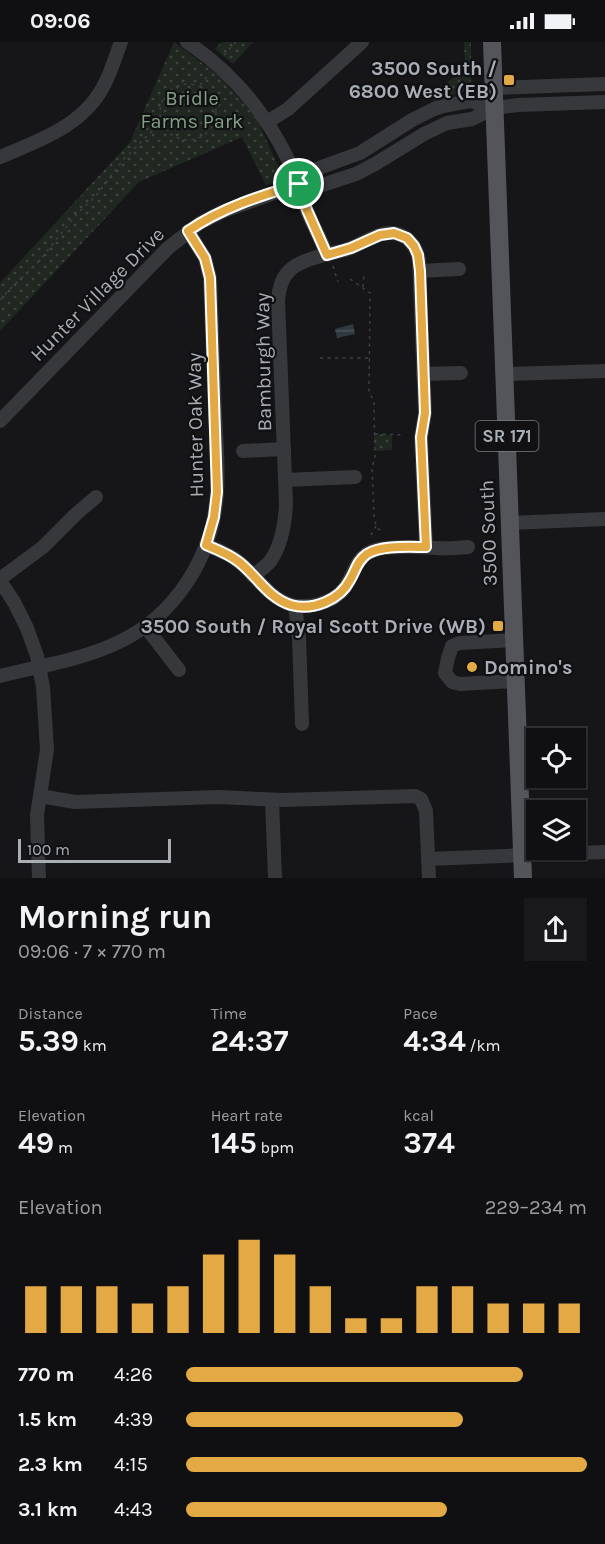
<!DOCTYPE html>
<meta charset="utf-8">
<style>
:root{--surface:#101012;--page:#19191b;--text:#f1f3f6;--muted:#9c9d9f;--line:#303032;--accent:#e2a944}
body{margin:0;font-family:Karla,sans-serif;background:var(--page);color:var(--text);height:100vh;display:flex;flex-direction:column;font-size:22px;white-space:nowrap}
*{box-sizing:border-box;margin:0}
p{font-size:20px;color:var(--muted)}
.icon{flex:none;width:33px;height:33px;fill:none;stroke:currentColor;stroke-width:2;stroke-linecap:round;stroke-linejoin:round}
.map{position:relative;height:836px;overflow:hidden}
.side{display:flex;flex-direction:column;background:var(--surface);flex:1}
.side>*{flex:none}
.tools{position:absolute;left:526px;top:686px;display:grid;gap:12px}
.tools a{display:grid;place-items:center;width:60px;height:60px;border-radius:0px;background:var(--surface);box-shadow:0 2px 4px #0004,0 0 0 2px var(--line);font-size:30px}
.scale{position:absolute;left:18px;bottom:15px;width:153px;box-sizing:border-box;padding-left:6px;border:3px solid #a9adb6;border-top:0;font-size:16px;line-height:21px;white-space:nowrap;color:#a9adb6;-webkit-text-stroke:4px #111113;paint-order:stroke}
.pin{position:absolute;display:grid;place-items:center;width:51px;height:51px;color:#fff;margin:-26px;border:3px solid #fff;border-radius:50%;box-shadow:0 2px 6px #0007}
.round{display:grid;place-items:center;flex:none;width:63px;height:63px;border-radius:0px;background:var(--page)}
.summary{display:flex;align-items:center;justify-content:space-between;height:102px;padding:0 18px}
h1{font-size:33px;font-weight:700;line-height:45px}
.metrics{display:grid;grid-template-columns:repeat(3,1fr);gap:9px;height:102px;padding:6px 18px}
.metrics div{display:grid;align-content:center}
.metrics b{font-size:30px;font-weight:700}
.metrics small{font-size:16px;font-weight:400}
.metrics p{font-size:16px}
.chart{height:168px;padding:12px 18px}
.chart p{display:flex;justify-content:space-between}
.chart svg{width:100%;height:108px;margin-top:6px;stroke:var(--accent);stroke-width:6}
ul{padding:0 18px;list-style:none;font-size:20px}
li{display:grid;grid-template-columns:96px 72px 1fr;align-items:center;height:45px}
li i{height:15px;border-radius:8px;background:var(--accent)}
.status{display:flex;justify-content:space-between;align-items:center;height:42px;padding:0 30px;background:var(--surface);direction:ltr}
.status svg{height:16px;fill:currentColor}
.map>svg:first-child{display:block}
</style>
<div class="status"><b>09:06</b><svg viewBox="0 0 49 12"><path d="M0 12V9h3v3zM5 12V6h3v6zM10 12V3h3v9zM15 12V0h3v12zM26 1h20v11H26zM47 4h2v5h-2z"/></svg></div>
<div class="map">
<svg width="605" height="836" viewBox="0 0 605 836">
<defs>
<pattern id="park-dots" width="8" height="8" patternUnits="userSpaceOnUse" patternTransform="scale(1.5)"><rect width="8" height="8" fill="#202721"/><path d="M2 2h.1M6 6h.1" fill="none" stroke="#3e443f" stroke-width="1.8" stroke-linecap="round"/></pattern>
<pattern id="water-rules" width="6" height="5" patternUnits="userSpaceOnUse" patternTransform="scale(1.5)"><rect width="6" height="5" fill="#30393f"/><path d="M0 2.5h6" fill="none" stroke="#4b5358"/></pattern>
</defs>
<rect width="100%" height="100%" fill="#161618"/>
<g fill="url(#park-dots)">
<path d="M174,0L219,34L257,77L284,137L266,143L242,95L139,140L0,289V241L130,100Z"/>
<path d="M222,0H253L233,22L215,7Z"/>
<path d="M464,0H471V47L434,60L432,54L465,25Z"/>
<path d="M374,392L392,393V408L375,409Z"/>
</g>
<path fill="url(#water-rules)" d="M353,282L355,292L337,296L335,287Z"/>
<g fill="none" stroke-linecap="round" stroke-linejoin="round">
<g stroke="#3d3f43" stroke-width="1.5" stroke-dasharray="3 4.5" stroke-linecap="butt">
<path d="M224,13L236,0"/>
<circle cx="188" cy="70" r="28"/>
<path d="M200,43L208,33"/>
<path d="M333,224L338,240"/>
<path d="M350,237L370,251L369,350L374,359L375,416L372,425L374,473L376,484L382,491"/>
<path d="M363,245L364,233"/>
<path d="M0,258L13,244L39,219L76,173L96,154L123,118L157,84L160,78"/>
<path d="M320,316H368"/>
<path d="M375,392L405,393"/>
<path d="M371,493L376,484"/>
</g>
<g stroke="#37383c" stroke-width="14">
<path d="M187,0C238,34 275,83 298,140C301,149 303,158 306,166C312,182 321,197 327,213"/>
<path d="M494,46L605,42"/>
<path d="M267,80L288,67L362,0"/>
<path d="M0,115C41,98 87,82 106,39C112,27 116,13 121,0"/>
<path d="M299,142L308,130L360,111L412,78L434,67L443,64L470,59L494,66"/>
<path d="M420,229L459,227"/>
<path d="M423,332L461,331"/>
<path d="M504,332L605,329"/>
<path d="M0,379L168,206L200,181L224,169L299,142L313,146L356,132L375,122L424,92L447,81L472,77L494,66L518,63L605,60"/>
<path d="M243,409L284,407"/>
<path d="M285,438L355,435"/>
<path d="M510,481L605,477"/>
<path d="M206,503C218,508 230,512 239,520C257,534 268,556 292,563C301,565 310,564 319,562C358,552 346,520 372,509C387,503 420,505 436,506C447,507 458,506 468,505"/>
<path d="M253,534C259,529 267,524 271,518C282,502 285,481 286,462L278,258C279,247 281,237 289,229C300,217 329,212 345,208C358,204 370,195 383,192C402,187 416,201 419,218L425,371L421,395L426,505"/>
<path d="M0,537L43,505L76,472L96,455"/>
<path d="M0,539L14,560L27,586L37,614L43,645L47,708L37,773L39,836"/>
<path d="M295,564L299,595L302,682"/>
<path d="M145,584L179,628"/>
<path d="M514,598L460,601L452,604L448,616L445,631L452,640L460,642L516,639"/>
<path d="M0,634C39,624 82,618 119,600C176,573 213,514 217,451C219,424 216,396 215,369C213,325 212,281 210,236L205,216L188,189"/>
<path d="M40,754L75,760L218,755L283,758L415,754L421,757L426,769L429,836"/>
<path d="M272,758L275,836"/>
<path d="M428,817L605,810"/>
</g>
<path stroke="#54555b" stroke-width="18" d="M492,0L523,836"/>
</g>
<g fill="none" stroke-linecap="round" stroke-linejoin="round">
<defs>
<path id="route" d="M299,142L307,168L327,213L351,206L380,193L394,191L407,196L414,204L418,213L420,229L425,371L421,395L426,505C409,505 381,503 367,512C357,519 356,528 350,538C340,558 313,569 291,563C268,556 257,534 239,520C229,512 218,508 206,503L214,475L217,450L210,236L205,216L188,189C221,166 260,154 299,142Z"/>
</defs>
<use href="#route" stroke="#fff" stroke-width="12"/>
<use href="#route" stroke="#e2a944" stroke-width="8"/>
</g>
<g fill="#e2a944" stroke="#111113" stroke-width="2">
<rect x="503" y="32" width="12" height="12" rx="3"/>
<rect x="492" y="578" width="12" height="12" rx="3"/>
<circle cx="472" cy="625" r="6"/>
</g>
<g text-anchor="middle" stroke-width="4.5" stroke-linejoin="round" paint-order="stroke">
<rect fill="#111113" stroke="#7b7e85" stroke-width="1.5" x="475.5" y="379" width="63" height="30" rx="4.5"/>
<g font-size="18" font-weight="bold" fill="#a9adb6">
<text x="507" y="400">SR 171</text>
</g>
<g font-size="20" font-weight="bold" fill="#a9adb6" stroke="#111113" text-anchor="end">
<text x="497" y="33">3500 South /<tspan x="497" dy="23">6800 West (EB)</tspan></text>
<text x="486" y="591">3500 South / Royal Scott Drive (WB)</text>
<text x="484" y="632" text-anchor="start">Domino's</text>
</g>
<g font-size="20" fill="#82a083" stroke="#111113">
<text x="192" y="63">Bridle<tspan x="192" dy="23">Farms Park</tspan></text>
</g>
<g font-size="20" fill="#a9adb6" stroke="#111113">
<text transform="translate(97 252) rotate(-45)" y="7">Hunter Village Drive</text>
<text transform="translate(263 320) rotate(-91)" y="7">Bamburgh Way</text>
<text transform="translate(195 383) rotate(-91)" y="7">Hunter Oak Way</text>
<text transform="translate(488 491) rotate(-92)" y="7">3500 South</text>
</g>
</g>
</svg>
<div class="tools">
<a><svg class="icon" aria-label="locate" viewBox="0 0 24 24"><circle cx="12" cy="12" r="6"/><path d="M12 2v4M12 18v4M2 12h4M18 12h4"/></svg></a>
<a><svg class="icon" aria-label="layers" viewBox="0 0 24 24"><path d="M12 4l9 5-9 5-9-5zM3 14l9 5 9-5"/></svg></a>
</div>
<div class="scale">100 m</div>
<div class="pin" style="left:299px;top:142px;background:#1e9e55"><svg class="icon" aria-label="arrive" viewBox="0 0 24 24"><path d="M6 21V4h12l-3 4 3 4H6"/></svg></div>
</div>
<section class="side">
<div class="summary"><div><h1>Morning run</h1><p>09:06 · 7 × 770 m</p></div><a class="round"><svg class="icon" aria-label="share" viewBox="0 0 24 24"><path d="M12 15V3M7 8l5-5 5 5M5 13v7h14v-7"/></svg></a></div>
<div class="metrics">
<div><p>Distance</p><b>5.39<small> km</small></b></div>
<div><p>Time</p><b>24:37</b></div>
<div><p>Pace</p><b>4:34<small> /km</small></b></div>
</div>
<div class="metrics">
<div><p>Elevation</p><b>49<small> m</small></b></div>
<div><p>Heart rate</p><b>145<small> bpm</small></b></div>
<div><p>kcal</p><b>374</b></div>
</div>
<div class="chart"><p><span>Elevation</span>229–234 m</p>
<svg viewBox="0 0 160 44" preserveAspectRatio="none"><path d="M5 44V25M15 44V25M25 44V25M35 44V32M45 44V25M55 44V12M65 44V6M75 44V12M85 44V25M95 44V38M105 44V38M115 44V25M125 44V25M135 44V32M145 44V32M155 44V32"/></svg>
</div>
<ul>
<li><b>770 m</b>4:26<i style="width:84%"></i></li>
<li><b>1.5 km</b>4:39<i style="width:69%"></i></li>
<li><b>2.3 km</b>4:15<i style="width:100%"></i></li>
<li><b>3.1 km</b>4:43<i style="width:65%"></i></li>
</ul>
</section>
